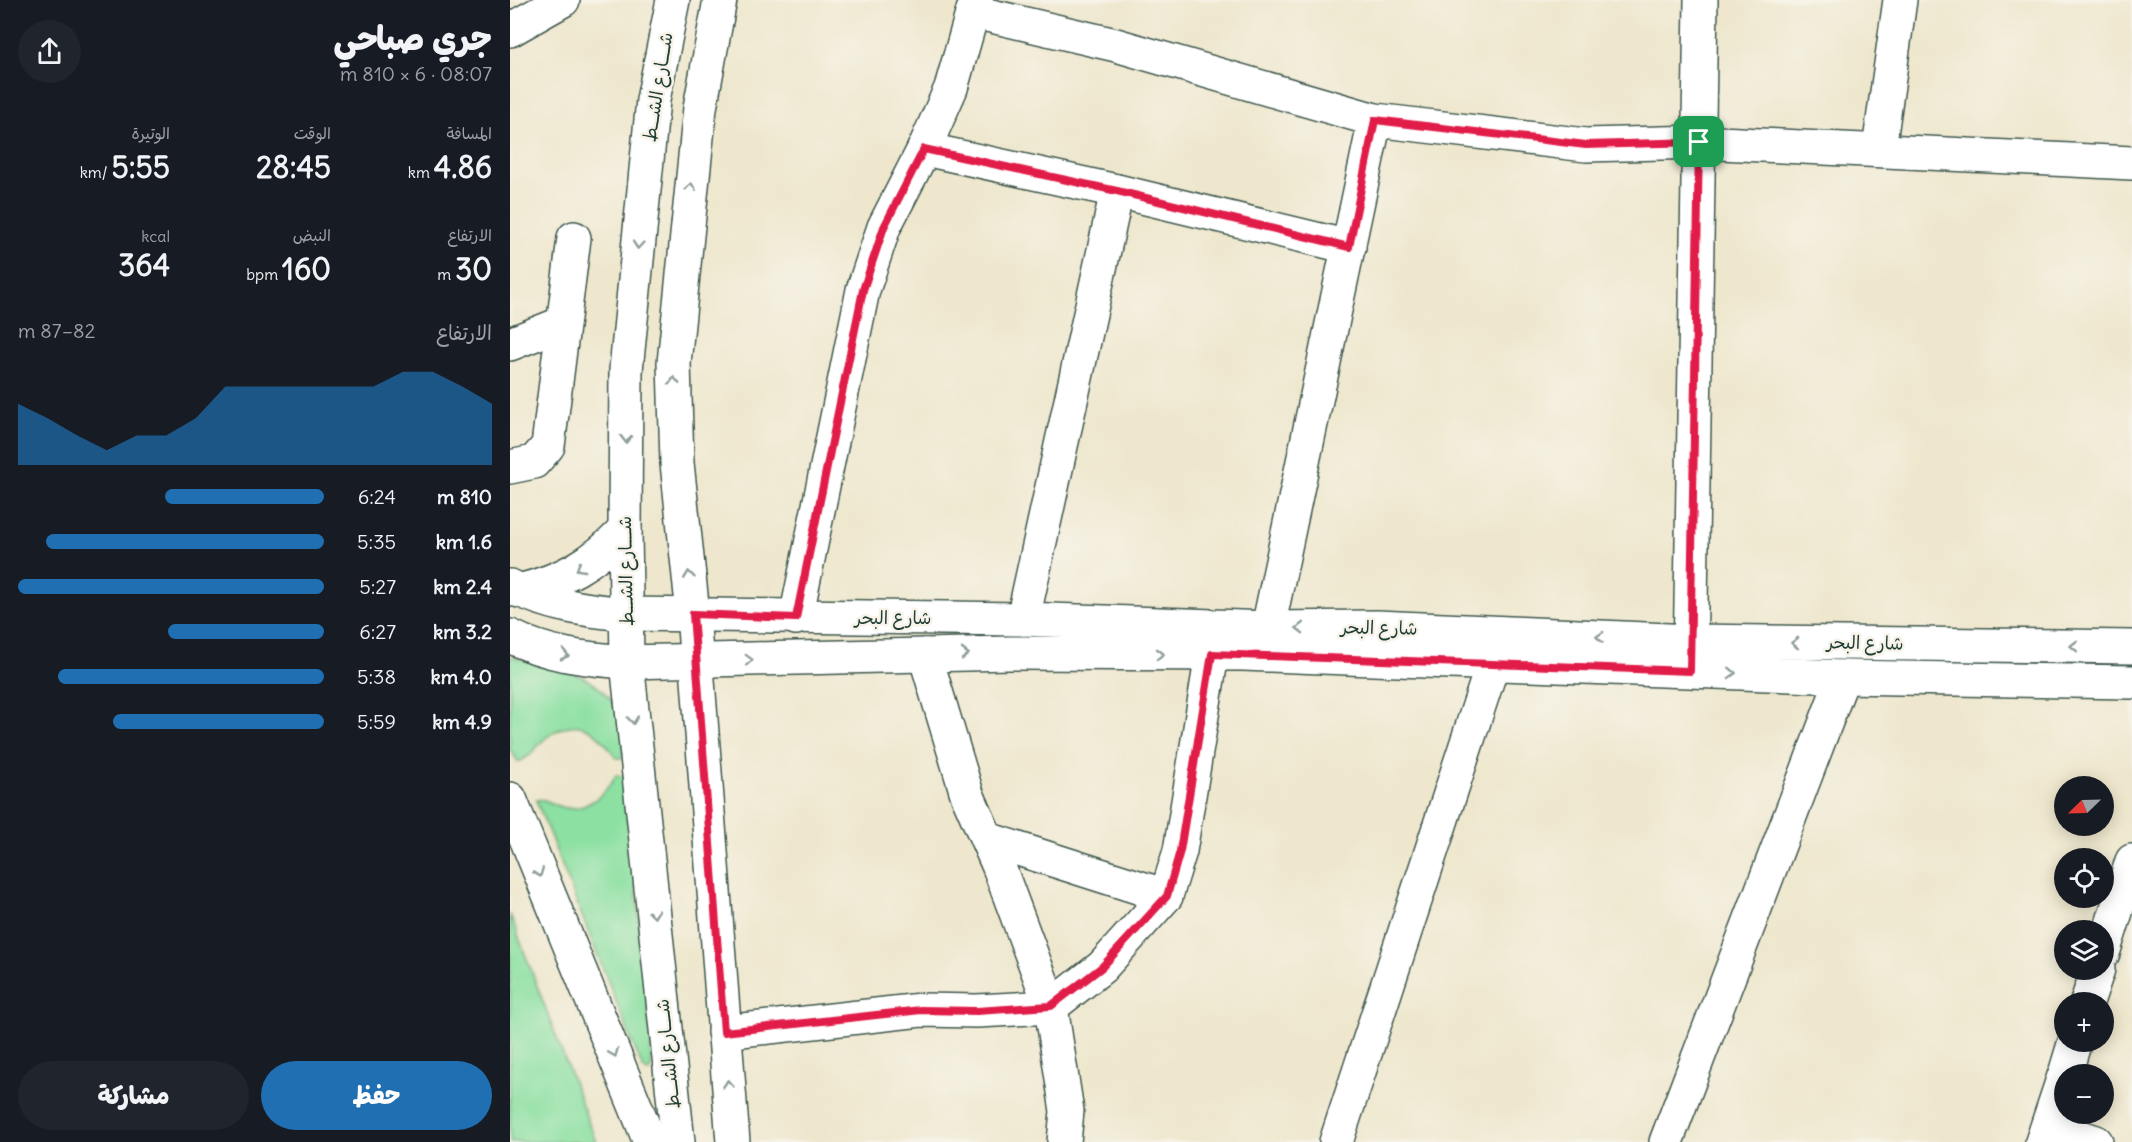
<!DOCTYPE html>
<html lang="ar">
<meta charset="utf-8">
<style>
:root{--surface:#171b24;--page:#20242c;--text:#f1f3f6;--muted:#9ea1a6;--accent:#1f6fb2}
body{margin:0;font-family:Delius,"Playpen Sans Arabic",sans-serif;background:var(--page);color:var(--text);direction:rtl;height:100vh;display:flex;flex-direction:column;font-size:22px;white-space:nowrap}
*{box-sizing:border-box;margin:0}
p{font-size:20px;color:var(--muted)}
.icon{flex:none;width:33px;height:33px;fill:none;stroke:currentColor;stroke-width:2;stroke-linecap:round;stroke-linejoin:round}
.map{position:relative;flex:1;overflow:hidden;direction:ltr}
.panel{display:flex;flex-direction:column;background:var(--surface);width:510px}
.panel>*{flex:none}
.needle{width:39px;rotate:247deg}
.controls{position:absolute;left:1544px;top:776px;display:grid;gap:12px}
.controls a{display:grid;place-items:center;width:60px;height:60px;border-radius:50%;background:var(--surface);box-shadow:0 3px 15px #0003;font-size:30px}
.pin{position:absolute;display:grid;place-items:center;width:51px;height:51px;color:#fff;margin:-26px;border-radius:12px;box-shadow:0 3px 9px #0006}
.round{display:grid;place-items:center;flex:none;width:63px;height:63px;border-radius:32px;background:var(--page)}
.head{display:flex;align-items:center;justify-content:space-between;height:102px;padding:0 18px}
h1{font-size:33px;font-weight:800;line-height:45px}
.stats{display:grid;grid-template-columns:repeat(3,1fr);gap:9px;height:102px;padding:6px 18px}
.stats div{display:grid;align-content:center}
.stats b{font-size:30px;font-weight:800}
.stats small{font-size:16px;font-weight:400}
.stats p{font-size:16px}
.chart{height:168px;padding:12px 18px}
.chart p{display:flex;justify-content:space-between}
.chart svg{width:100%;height:108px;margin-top:6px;fill:var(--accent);opacity:.7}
.primary-button{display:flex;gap:12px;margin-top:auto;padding:12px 18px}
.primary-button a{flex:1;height:69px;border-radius:36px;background:var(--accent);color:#fff;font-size:24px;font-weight:800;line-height:69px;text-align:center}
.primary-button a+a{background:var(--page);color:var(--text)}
ul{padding:0 18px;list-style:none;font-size:20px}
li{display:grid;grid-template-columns:96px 72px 1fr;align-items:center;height:45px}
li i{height:15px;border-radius:8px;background:var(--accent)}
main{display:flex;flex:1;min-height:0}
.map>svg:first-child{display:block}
</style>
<main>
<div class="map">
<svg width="1622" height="1142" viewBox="0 0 1622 1142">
<rect width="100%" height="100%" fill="#f7f3e8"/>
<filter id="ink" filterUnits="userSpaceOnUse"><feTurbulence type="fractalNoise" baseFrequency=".0167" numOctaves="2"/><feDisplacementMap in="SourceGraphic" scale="12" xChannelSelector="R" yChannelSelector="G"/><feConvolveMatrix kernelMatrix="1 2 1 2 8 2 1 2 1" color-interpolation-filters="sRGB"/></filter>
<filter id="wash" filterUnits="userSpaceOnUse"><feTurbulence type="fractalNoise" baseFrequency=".008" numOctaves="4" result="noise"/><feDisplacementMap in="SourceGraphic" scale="24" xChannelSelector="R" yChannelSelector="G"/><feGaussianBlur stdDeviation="1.35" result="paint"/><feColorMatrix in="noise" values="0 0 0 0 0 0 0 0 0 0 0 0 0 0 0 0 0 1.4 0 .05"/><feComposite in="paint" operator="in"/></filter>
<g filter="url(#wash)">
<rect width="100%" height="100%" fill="#eee7cd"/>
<g fill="#8be0a2" stroke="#558e6b" stroke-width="1.5">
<path d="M0,656C45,668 97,671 113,725C115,735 112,748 112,758H106C88,730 68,713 37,737C26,746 22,757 8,762L0,749Z"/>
<path d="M106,775L115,777L141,1035V1071L138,1072L133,1069L26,800C36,798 39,803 48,806C73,815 95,795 106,775Z"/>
<path d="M0,914L86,1142H0Z"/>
</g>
</g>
<g filter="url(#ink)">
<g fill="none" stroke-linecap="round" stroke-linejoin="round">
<defs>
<g id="minor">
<path d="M464,12L606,45L865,120L1076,145L1189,142L1622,163"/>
<path d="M0,30L53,0"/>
<path d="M414,149L607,191L839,247"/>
<path d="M1369,149L1390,0"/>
<path d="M0,344L53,323"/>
<path d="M0,467L24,462L38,446L64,238"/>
<path d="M0,586C40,605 72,610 116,614L513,619L758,628L867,627L1181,641L1622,647"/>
<path d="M286,618L353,290L374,227L414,149L441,88L466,0"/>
<path d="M513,619L607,191"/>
<path d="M758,628L865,120"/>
<path d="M0,636C37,655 77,659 117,662L500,653L733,654L1333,677L1622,682"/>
<path d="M1180,663L1191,0"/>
<path d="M477,839L656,896"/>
<path d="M1593,953L1622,861"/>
<path d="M1577,1002L1588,969"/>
<path d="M214,1032L411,1010L467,1011L541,1007L489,867L457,794L415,655"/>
<path d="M1555,1074L1565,1041"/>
<path d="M1538,1126L1586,1142"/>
<path d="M554,1142L557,1111L541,1007L592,967L656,896L670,851L702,654"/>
<path d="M826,1142L983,663"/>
<path d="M1156,1142L1333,677"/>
<path d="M1532,1142L1554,1076"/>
</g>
<g id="major">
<path d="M163,0L143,100L116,370L115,530L117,662L168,1142"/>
<path d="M210,0L190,108L164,363L167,463L183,614L223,1142"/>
<path d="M9,591C55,579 82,564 115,530"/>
<path d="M0,799L140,1142"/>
</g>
</defs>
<use href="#minor" stroke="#3e564b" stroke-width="36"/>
<use href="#major" stroke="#3e564b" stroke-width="36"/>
<use href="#minor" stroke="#fff" stroke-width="33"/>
<use href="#major" stroke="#fff" stroke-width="33"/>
</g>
<defs><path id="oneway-chevron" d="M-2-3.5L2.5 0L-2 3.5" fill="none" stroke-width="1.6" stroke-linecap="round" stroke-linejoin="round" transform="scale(1.5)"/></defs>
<g stroke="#8f9e9a">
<use href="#oneway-chevron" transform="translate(181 187) rotate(-84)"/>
<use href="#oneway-chevron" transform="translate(128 245) rotate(95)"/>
<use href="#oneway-chevron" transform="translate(164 381) rotate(-92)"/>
<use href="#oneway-chevron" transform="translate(116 439) rotate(90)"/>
<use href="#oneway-chevron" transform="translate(70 568) rotate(149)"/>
<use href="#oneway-chevron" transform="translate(179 575) rotate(-97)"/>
<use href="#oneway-chevron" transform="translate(790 628) rotate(179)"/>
<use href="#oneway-chevron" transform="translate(1090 637) rotate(-177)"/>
<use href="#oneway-chevron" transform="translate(1285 643) rotate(-179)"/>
<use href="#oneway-chevron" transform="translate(1564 646) rotate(-179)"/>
<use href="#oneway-chevron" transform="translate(455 654) rotate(-1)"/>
<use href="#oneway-chevron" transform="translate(650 654)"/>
<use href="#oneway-chevron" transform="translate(55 655) rotate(13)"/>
<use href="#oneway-chevron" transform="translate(239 660) rotate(-2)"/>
<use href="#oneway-chevron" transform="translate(1222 673) rotate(2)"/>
<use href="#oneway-chevron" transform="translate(123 720) rotate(84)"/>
<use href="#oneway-chevron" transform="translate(29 873) rotate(68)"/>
<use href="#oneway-chevron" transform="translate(144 914) rotate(84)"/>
<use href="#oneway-chevron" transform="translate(104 1053) rotate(68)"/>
<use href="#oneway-chevron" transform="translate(218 1084) rotate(-95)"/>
</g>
</g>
<g fill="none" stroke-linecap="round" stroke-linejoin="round" filter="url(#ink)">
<defs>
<path id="route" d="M865,120L1076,145L1189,142L1180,671L702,654L670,851L657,896L592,967L541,1006L467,1011L411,1010L214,1032L183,614L286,618L353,290L374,227L414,149L607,191L839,247Z"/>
</defs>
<use href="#route" stroke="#fff" stroke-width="12"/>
<use href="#route" stroke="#e11d48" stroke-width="8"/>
</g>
<g text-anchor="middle" stroke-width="5" stroke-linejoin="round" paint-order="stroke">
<g font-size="18" fill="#1f3d34" stroke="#f7f3e8">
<text transform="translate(148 87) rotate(-81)" y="6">شــــارع الشـــط</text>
<text transform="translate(116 571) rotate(-91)" y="6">شــــارع الشـــط</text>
<text x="383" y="624">شارع البحر</text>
<text transform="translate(869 628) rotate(1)" y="6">شارع البحر</text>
<text transform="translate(1355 643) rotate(1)" y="6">شارع البحر</text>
<text transform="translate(158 1054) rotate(-96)" y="6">شــــارع الشـــط</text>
</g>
</g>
</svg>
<div class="controls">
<a><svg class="needle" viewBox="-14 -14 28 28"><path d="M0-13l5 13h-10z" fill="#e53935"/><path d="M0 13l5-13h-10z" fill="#9ea1a6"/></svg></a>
<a><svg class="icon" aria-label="locate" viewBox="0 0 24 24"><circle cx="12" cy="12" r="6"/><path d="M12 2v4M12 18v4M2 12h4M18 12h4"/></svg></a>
<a><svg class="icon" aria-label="layers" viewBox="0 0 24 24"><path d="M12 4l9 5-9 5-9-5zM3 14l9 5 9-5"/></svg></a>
<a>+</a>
<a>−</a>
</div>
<div class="pin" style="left:1189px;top:142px;background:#1e9e55"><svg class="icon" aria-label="arrive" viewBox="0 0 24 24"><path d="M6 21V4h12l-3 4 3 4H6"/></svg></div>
</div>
<section class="panel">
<div class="head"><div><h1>جري صباحي</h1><p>08:07 · 6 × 810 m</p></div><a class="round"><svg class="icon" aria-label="share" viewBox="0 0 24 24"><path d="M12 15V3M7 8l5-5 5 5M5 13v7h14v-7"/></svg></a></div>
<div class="stats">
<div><p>المسافة</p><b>4.86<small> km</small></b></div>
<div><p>الوقت</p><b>28:45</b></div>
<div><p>الوتيرة</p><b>5:55<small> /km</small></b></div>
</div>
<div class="stats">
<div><p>الارتفاع</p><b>30<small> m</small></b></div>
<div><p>النبض</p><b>160<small> bpm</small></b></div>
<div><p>kcal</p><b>364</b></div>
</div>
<div class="chart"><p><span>الارتفاع</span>82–87 m</p>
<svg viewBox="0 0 160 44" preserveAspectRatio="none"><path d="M0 44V19L10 25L20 32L30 38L40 32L50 32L60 25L70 12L80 12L90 12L100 12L110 12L120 12L130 6L140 6L150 12L160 19V44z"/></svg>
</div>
<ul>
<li><b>810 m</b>6:24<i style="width:52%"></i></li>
<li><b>1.6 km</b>5:35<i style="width:91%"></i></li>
<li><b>2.4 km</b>5:27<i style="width:100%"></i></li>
<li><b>3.2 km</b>6:27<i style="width:51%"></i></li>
<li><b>4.0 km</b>5:38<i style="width:87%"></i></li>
<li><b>4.9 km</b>5:59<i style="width:69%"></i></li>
</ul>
<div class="primary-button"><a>حفظ</a><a>مشاركة</a></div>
</section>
</main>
